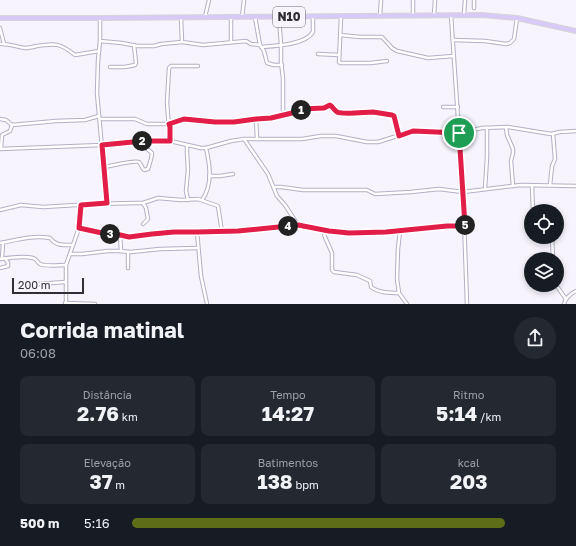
<!DOCTYPE html>
<html lang="pt">
<meta charset="utf-8">
<style>
:root{--surface:#171b24;--page:#242831;--text:#f1f3f6;--muted:#9ea1a6;--accent:#5d6d18}
body{margin:0;font-family:"Golos Text",sans-serif;background:var(--page);color:var(--text);height:100vh;display:flex;flex-direction:column;font-size:15px;white-space:nowrap}
*{box-sizing:border-box;margin:0}
p{font-size:13px;color:var(--muted)}
.icon{flex:none;width:22px;height:22px;fill:none;stroke:currentColor;stroke-width:2;stroke-linecap:round;stroke-linejoin:round}
.map{position:relative;height:304px;overflow:hidden}
.side{display:flex;flex-direction:column;background:var(--surface);flex:1}
.side>*{flex:none}
.tools{position:absolute;left:524px;top:204px;display:grid;gap:8px}
.tools a{display:grid;place-items:center;width:40px;height:40px;border-radius:50%;background:var(--surface);box-shadow:0 2px 6px #0003;font-size:20px}
.scale{position:absolute;left:12px;bottom:10px;width:72px;box-sizing:border-box;padding-left:4px;border:2px solid #302e37;border-top:0;font-size:11px;line-height:14px;white-space:nowrap;color:#302e37;-webkit-text-stroke:3px #f7f4fe;paint-order:stroke}
.pin{position:absolute;display:grid;place-items:center;width:34px;height:34px;color:#fff;margin:-17px;border:2px solid #fff;border-radius:50%;box-shadow:0 1px 4px #0007}
.km{position:absolute;width:20px;height:20px;margin:-10px;border-radius:50%;background:#222;color:#fff;font-size:11px;line-height:20px;text-align:center}
.round{display:grid;place-items:center;flex:none;width:42px;height:42px;border-radius:21px;background:var(--page)}
.overview{display:flex;align-items:center;justify-content:space-between;height:68px;padding:0 20px}
h1{font-size:22px;font-weight:700;line-height:30px}
.stats{display:grid;grid-template-columns:repeat(3,1fr);gap:6px;height:68px;padding:4px 20px}
.stats div{display:grid;align-content:center;border-radius:8px;background:var(--page);text-align:center}
.stats b{font-size:20px;font-weight:700}
.stats small{font-size:11px;font-weight:400}
.stats p{font-size:11px}
ul{padding:0 20px;list-style:none;font-size:13px}
li{display:grid;grid-template-columns:64px 48px 1fr;align-items:center;height:30px}
li i{height:10px;border-radius:5px;background:var(--accent)}
.map>svg:first-child{display:block}
</style>
<div class="map">
<svg width="576" height="304" viewBox="0 0 576 304">
<rect width="100%" height="100%" fill="#f7f4fe"/>
<g fill="none" stroke-linecap="round" stroke-linejoin="round">
<defs>
<g id="minor">
<path d="M474,0V8"/>
<path d="M413,15V0"/>
<path d="M434,15L435,0"/>
<path d="M451,15L463,192L467,304"/>
<path d="M464,15L465,0"/>
<path d="M380,16L381,0"/>
<path d="M205,17L209,0"/>
<path d="M242,17L244,0"/>
<path d="M255,17L260,45L264,51L267,63L274,65H282"/>
<path d="M279,17L281,45V62L283,78V115"/>
<path d="M341,17L339,62L340,63H371L387,61"/>
<path d="M100,18V41L98,61L97,93L107,203"/>
<path d="M181,18L182,42L203,45L246,41L251,44L260,45"/>
<path d="M0,28L4,44"/>
<path d="M340,35L360,37H382L392,48L397,51L428,58L454,56"/>
<path d="M453,40L485,41L506,44L510,43L514,39L517,18"/>
<path d="M100,41L122,43L137,46H154L161,44L182,42"/>
<path d="M231,42V17"/>
<path d="M0,44C8,43 16,47 25,48C29,48 33,47 37,46C55,43 60,43 75,55L99,51"/>
<path d="M261,47C275,46 305,45 313,32V17"/>
<path d="M318,54L339,55"/>
<path d="M110,67H125L135,65L136,63L134,45"/>
<path d="M443,107H458"/>
<path d="M0,119L6,120L12,125L56,121L85,120L99,116"/>
<path d="M100,119H135L147,124H169L184,119L215,122H233L271,118L292,113L302,109L324,108L330,105L333,106L336,111L338,112L348,113L375,112L392,115L394,116L399,136"/>
<path d="M256,119L257,139"/>
<path d="M506,127L507,135L513,149V153L511,161L513,186"/>
<path d="M244,139L268,174L277,196L285,205L298,225"/>
<path d="M170,141L169,127L167,103L169,68L171,66H198"/>
<path d="M187,145V153L188,170L186,191L188,200"/>
<path d="M1,148L2,135L10,131L12,125"/>
<path d="M0,149L102,145L143,141H170L201,148H206L231,141L244,139H302L321,136H336L367,142H378L413,131L459,133L482,128L508,127L551,134L560,132L576,131"/>
<path d="M104,167C110,166 135,160 139,162C141,164 142,168 144,170L148,169L151,159L152,153L138,141"/>
<path d="M209,176H220L233,174"/>
<path d="M550,185L552,166L555,159L553,134"/>
<path d="M532,186L533,211"/>
<path d="M274,187H281L303,190H367L375,194L411,192L439,189L463,192L521,185L576,186"/>
<path d="M485,189L487,157V128"/>
<path d="M202,200C213,185 210,165 206,148"/>
<path d="M0,210L21,205L43,207L94,204L136,203H143L158,198L181,200L198,199L218,206L222,232L272,228L298,225L329,231L349,233L386,232L447,226H465"/>
<path d="M143,224L148,219L146,208L143,203"/>
<path d="M79,228L102,233L117,234L129,237L152,233L173,232H222"/>
<path d="M323,230L325,237L332,253V270L334,272L357,275L370,281L371,287C379,293 390,293 399,293"/>
<path d="M400,231L398,249L397,279L399,293L407,304"/>
<path d="M197,232L201,276L207,304"/>
<path d="M120,235L121,251"/>
<path d="M552,237L553,259"/>
<path d="M0,243C17,240 33,235 50,238C56,246 63,245 73,245"/>
<path d="M70,254H82L108,251H119L131,252L160,249L198,248"/>
<path d="M2,258L3,243"/>
<path d="M0,259C7,258 29,255 35,259C37,260 38,263 40,264C47,267 58,265 66,265"/>
<path d="M0,268L8,266V263L5,258"/>
<path d="M128,268V252"/>
<path d="M38,284L65,282"/>
<path d="M556,285L566,299"/>
<path d="M65,303L95,304"/>
<path d="M66,304V265L79,228L81,205"/>
<path d="M564,304C566,297 570,294 576,291"/>
</g>
<path id="primary" d="M0,18H100L482,15L517,18L576,31"/>
</defs>
<use href="#minor" stroke="#b5afc5" stroke-width="4.5"/>
<use href="#primary" stroke="#d6d5d7" stroke-width="6"/>
<use href="#minor" stroke="#fff" stroke-width="2.5"/>
<use href="#primary" stroke="#d7caf6" stroke-width="4"/>
</g>
<g fill="none" stroke-linecap="round" stroke-linejoin="round">
<defs>
<path id="route" d="M330,105C333,107 334,110 337,112C343,115 365,112 373,112C379,113 386,114 392,115L394,116L399,136L413,131L459,133L465,226H447L386,232L349,233L329,231L298,225L238,231L197,232H174L152,234L129,237L116,234L102,233L79,228L81,205L107,203L102,145L143,141H170V127L169,124L184,119L215,122H234L256,119L271,118L292,113L302,109L324,108Z"/>
</defs>
<use href="#route" stroke="#fff" stroke-width="8"/>
<use href="#route" stroke="#e11d48" stroke-width="5"/>
</g>
<g text-anchor="middle" stroke-width="4" stroke-linejoin="round" paint-order="stroke">
<rect fill="#f7f4fe" stroke="#6c6973" stroke-width="1" x="273" y="7" width="32" height="20" rx="3"/>
<g font-size="12" font-weight="bold" fill="#302e37">
<text x="289" y="21">N10</text>
</g>
</g>
</svg>
<div class="tools">
<a><svg class="icon" aria-label="locate" viewBox="0 0 24 24"><circle cx="12" cy="12" r="6"/><path d="M12 2v4M12 18v4M2 12h4M18 12h4"/></svg></a>
<a><svg class="icon" aria-label="layers" viewBox="0 0 24 24"><path d="M12 4l9 5-9 5-9-5zM3 14l9 5 9-5"/></svg></a>
</div>
<div class="scale">200 m</div>
<div class="pin" style="left:459px;top:133px;background:#1e9e55"><svg class="icon" aria-label="arrive" viewBox="0 0 24 24"><path d="M6 21V4h12l-3 4 3 4H6"/></svg></div>
<b class="km" style="left:301px;top:110px">1</b>
<b class="km" style="left:142px;top:141px">2</b>
<b class="km" style="left:110px;top:234px">3</b>
<b class="km" style="left:288px;top:226px">4</b>
<b class="km" style="left:465px;top:225px">5</b>
</div>
<section class="side">
<div class="overview"><div><h1>Corrida matinal</h1><p>06:08</p></div><a class="round"><svg class="icon" aria-label="share" viewBox="0 0 24 24"><path d="M12 15V3M7 8l5-5 5 5M5 13v7h14v-7"/></svg></a></div>
<div class="stats">
<div><p>Distância</p><b>2.76<small> km</small></b></div>
<div><p>Tempo</p><b>14:27</b></div>
<div><p>Ritmo</p><b>5:14<small> /km</small></b></div>
</div>
<div class="stats">
<div><p>Elevação</p><b>37<small> m</small></b></div>
<div><p>Batimentos</p><b>138<small> bpm</small></b></div>
<div><p>kcal</p><b>203</b></div>
</div>
<ul>
<li><b>500 m</b>5:16<i style="width:88%"></i></li>
</ul>
</section>
